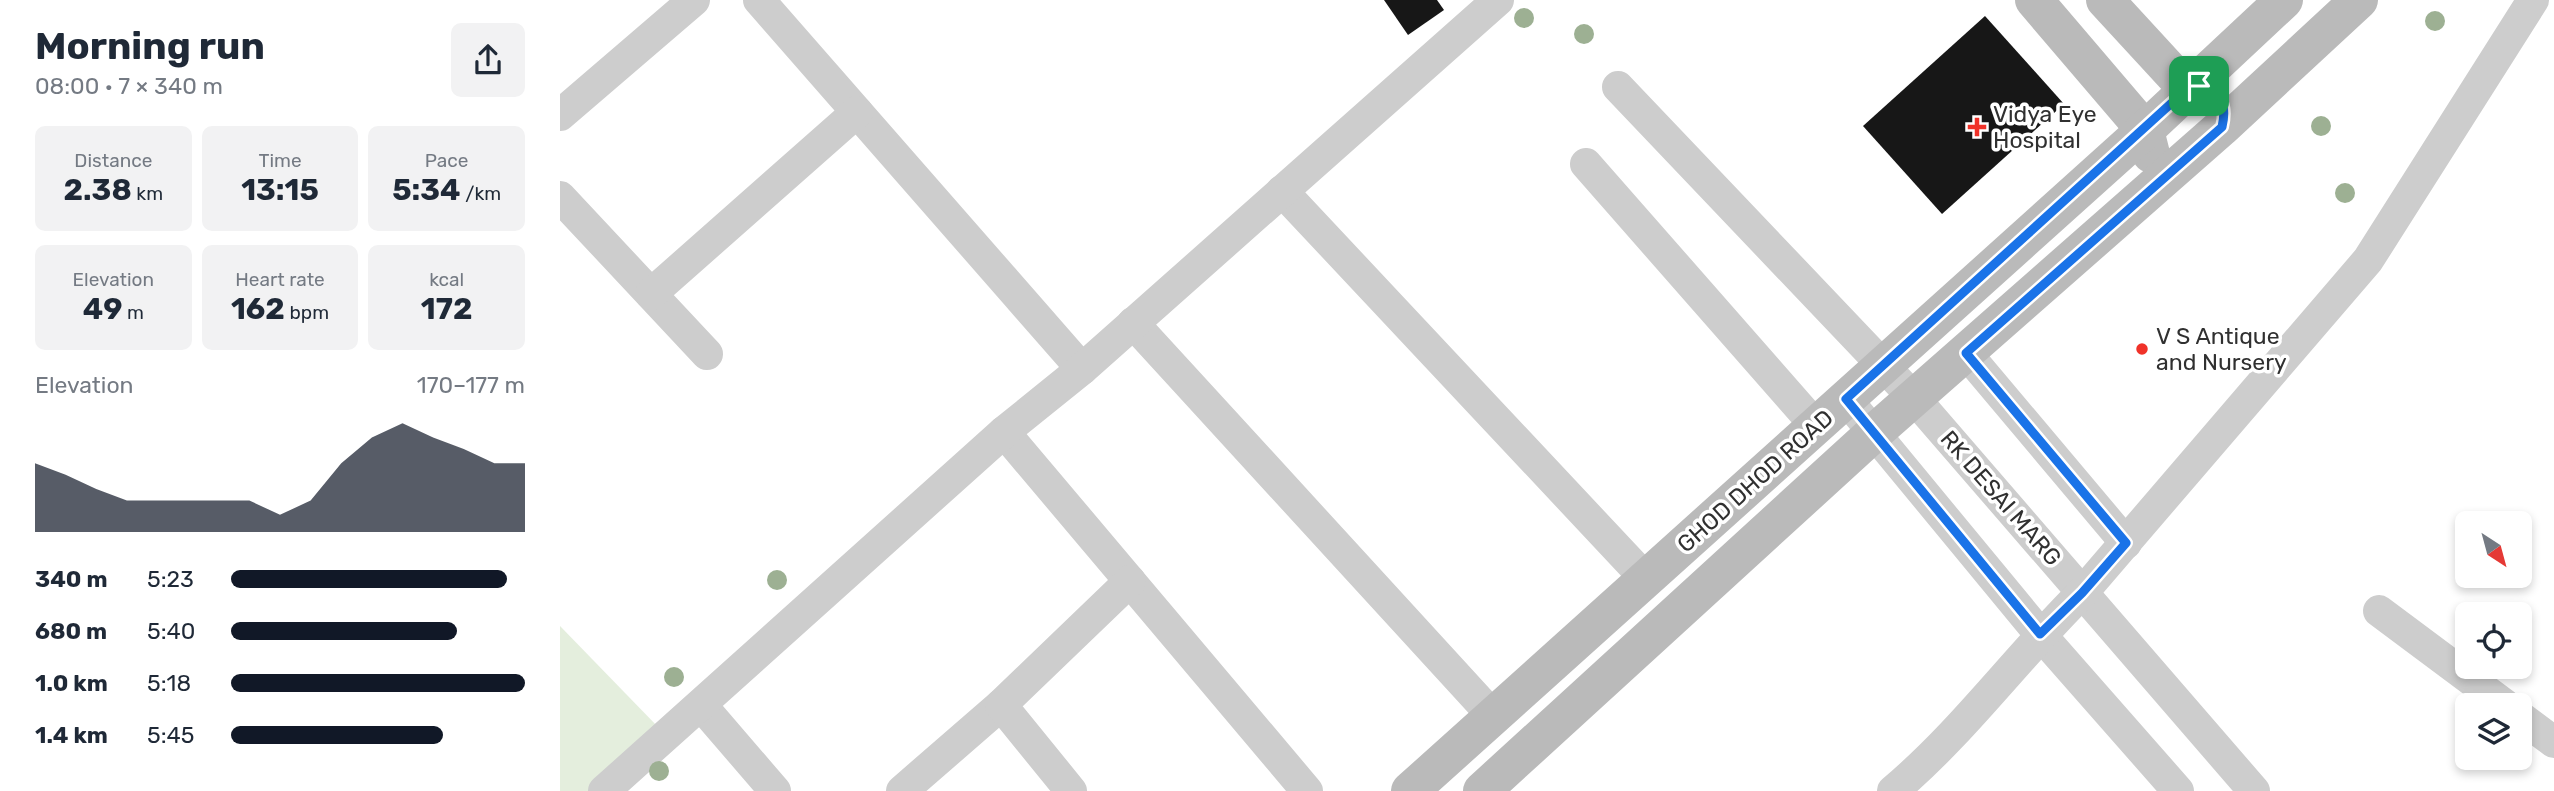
<!DOCTYPE html>
<meta charset="utf-8">
<style>
:root{--surface:#fff;--page:#f2f2f3;--text:#1f2937;--muted:#747a83;--accent:#111827}
body{margin:0;font-family:Rubik,sans-serif;background:var(--page);color:var(--text);height:100vh;display:flex;flex-direction:column;font-size:26px;white-space:nowrap}
*{box-sizing:border-box;margin:0}
p{font-size:23px;color:var(--muted)}
.icon{flex:none;width:38px;height:38px;fill:none;stroke:currentColor;stroke-width:2;stroke-linecap:round;stroke-linejoin:round}
.map{position:relative;flex:1;overflow:hidden}
.panel{display:flex;flex-direction:column;background:var(--surface);width:560px}
.panel>*{flex:none}
.needle{width:46px;rotate:144deg}
.fabs{position:absolute;left:1895px;top:511px;display:grid;gap:14px}
.fabs a{display:grid;place-items:center;width:77px;height:77px;border-radius:10px;background:var(--surface);box-shadow:0 4px 10px #0003;font-size:35px}
.pin{position:absolute;display:grid;place-items:center;width:60px;height:60px;color:#fff;margin:-30px;border-radius:14px;box-shadow:0 4px 10px #0006}
.round{display:grid;place-items:center;flex:none;width:74px;height:74px;border-radius:10px;background:var(--page)}
.summary{display:flex;align-items:center;justify-content:space-between;height:119px;padding:0 35px}
h1{font-size:38px;font-weight:700;line-height:52px}
.figures{display:grid;grid-template-columns:repeat(3,1fr);gap:10px;height:119px;padding:7px 35px}
.figures div{display:grid;align-content:center;border-radius:10px;background:var(--page);text-align:center}
.figures b{font-size:30px;font-weight:700}
.figures small{font-size:19px;font-weight:400}
.figures p{font-size:19px}
.chart{height:196px;padding:14px 35px}
.chart p{display:flex;justify-content:space-between}
.chart svg{width:100%;height:126px;margin-top:7px;fill:var(--accent);opacity:.7}
ul{padding:0 35px;list-style:none;font-size:23px}
li{display:grid;grid-template-columns:112px 84px 1fr;align-items:center;height:52px}
li i{height:18px;border-radius:9px;background:var(--accent)}
main{display:flex;flex:1;min-height:0}
.map>svg:first-child{display:block}
</style>
<main>
<section class="panel">
<div class="summary"><div><h1>Morning run</h1><p>08:00 · 7 × 340 m</p></div><a class="round"><svg class="icon" aria-label="share" viewBox="0 0 24 24"><path d="M12 15V3M7 8l5-5 5 5M5 13v7h14v-7"/></svg></a></div>
<div class="figures">
<div><p>Distance</p><b>2.38<small> km</small></b></div>
<div><p>Time</p><b>13:15</b></div>
<div><p>Pace</p><b>5:34<small> /km</small></b></div>
</div>
<div class="figures">
<div><p>Elevation</p><b>49<small> m</small></b></div>
<div><p>Heart rate</p><b>162<small> bpm</small></b></div>
<div><p>kcal</p><b>172</b></div>
</div>
<div class="chart"><p><span>Elevation</span>170–177 m</p>
<svg viewBox="0 0 160 44" preserveAspectRatio="none"><path d="M0 44V20L10 24L20 29L30 33L40 33L50 33L60 33L70 33L80 38L90 33L100 20L110 11L120 6L130 11L140 15L150 20L160 20V44z"/></svg>
</div>
<ul>
<li><b>340 m</b>5:23<i style="width:94%"></i></li>
<li><b>680 m</b>5:40<i style="width:77%"></i></li>
<li><b>1.0 km</b>5:18<i style="width:100%"></i></li>
<li><b>1.4 km</b>5:45<i style="width:72%"></i></li>
</ul>
</section>
<div class="map">
<svg width="1994" height="791" viewBox="0 0 1994 791">
<rect width="100%" height="100%" fill="#fff"/>
<path fill="#e4eedd" d="M0,626L99,728L28,791H0Z"/>
<g fill="#171717">
<path d="M824,0H877L884,10L848,35Z"/>
<path d="M1425,16L1504,104L1382,214L1303,126Z"/>
</g>
<g fill="none" stroke-linecap="round" stroke-linejoin="round">
<g stroke="#cdcdcd" stroke-width="32">
<path d="M199,0L522,369"/>
<path d="M1058,87L1354,398L1694,791"/>
<path d="M0,115L134,0"/>
<path d="M1026,164L1256,426"/>
<path d="M722,191L1086,579"/>
<path d="M0,197L147,354"/>
<path d="M91,294L297,112"/>
<path d="M573,323L933,716"/>
<path d="M1406,353L1566,543"/>
<path d="M1286,399L1480,634L1618,791"/>
<path d="M444,432L747,791"/>
<path d="M1819,611L1945,705"/>
<path d="M141,705L215,791"/>
<path d="M1960,717L1994,742"/>
<path d="M44,791L444,432L522,369L938,0"/>
<path d="M342,791L441,705"/>
<path d="M511,791L441,705L570,581"/>
<path d="M1333,791C1403,732 1457,657 1522,593L1808,260L1973,0"/>
</g>
<g stroke="#bababa" stroke-width="38">
<path d="M1474,0L1585,130L1591,154"/>
<path d="M1545,0L1627,89L1639,86L1650,89"/>
<path d="M850,791L1585,130L1724,0"/>
<path d="M922,791L1315,432L1662,127L1799,0"/>
</g>
</g>
<g fill="#9db093">
<circle cx="964" cy="18" r="10"/>
<circle cx="1875" cy="21" r="10"/>
<circle cx="1024" cy="34" r="10"/>
<circle cx="1761" cy="126" r="10"/>
<circle cx="1785" cy="193" r="10"/>
<circle cx="217" cy="580" r="10"/>
<circle cx="114" cy="677" r="10"/>
<circle cx="99" cy="771" r="10"/>
</g>
<g fill="none" stroke-linecap="round" stroke-linejoin="round">
<defs>
<path id="route" d="M1639,86C1662,91 1667,106 1662,127L1406,353L1566,543L1522,593L1480,634L1286,399L1627,89Z"/>
</defs>
<use href="#route" stroke="#fff" stroke-width="14"/>
<use href="#route" stroke="#1a73e8" stroke-width="9"/>
</g>
<g fill="#f03229" stroke="#fff" stroke-width="2.5">
<path d="M1413.5 116.5h7v7h7v7h-7v7h-7v-7h-7v-7h7z"/>
<circle cx="1582" cy="349" r="7"/>
</g>
<g text-anchor="middle" stroke-width="7" stroke-linejoin="round" paint-order="stroke">
<g font-size="23" fill="#303030" stroke="#fff" text-anchor="start">
<text x="1433" y="122">Vidya Eye<tspan x="1433" dy="26">Hospital</tspan></text>
<text x="1596" y="344">V S Antique<tspan x="1596" dy="26">and Nursery</tspan></text>
</g>
<g font-size="23" fill="#303030" stroke="#fff">
<text transform="translate(1195 481) rotate(-42)" y="8">GHOD DHOD ROAD</text>
<text transform="translate(1441 498) rotate(49)" y="8">RK DESAI MARG</text>
</g>
</g>
</svg>
<div class="fabs">
<a><svg class="needle" viewBox="-14 -14 28 28"><path d="M0-13l5 13h-10z" fill="#e53935"/><path d="M0 13l5-13h-10z" fill="#747a83"/></svg></a>
<a><svg class="icon" aria-label="locate" viewBox="0 0 24 24"><circle cx="12" cy="12" r="6"/><path d="M12 2v4M12 18v4M2 12h4M18 12h4"/></svg></a>
<a><svg class="icon" aria-label="layers" viewBox="0 0 24 24"><path d="M12 4l9 5-9 5-9-5zM3 14l9 5 9-5"/></svg></a>
</div>
<div class="pin" style="left:1639px;top:86px;background:#1e9e55"><svg class="icon" aria-label="arrive" viewBox="0 0 24 24"><path d="M6 21V4h12l-3 4 3 4H6"/></svg></div>
</div>
</main>
